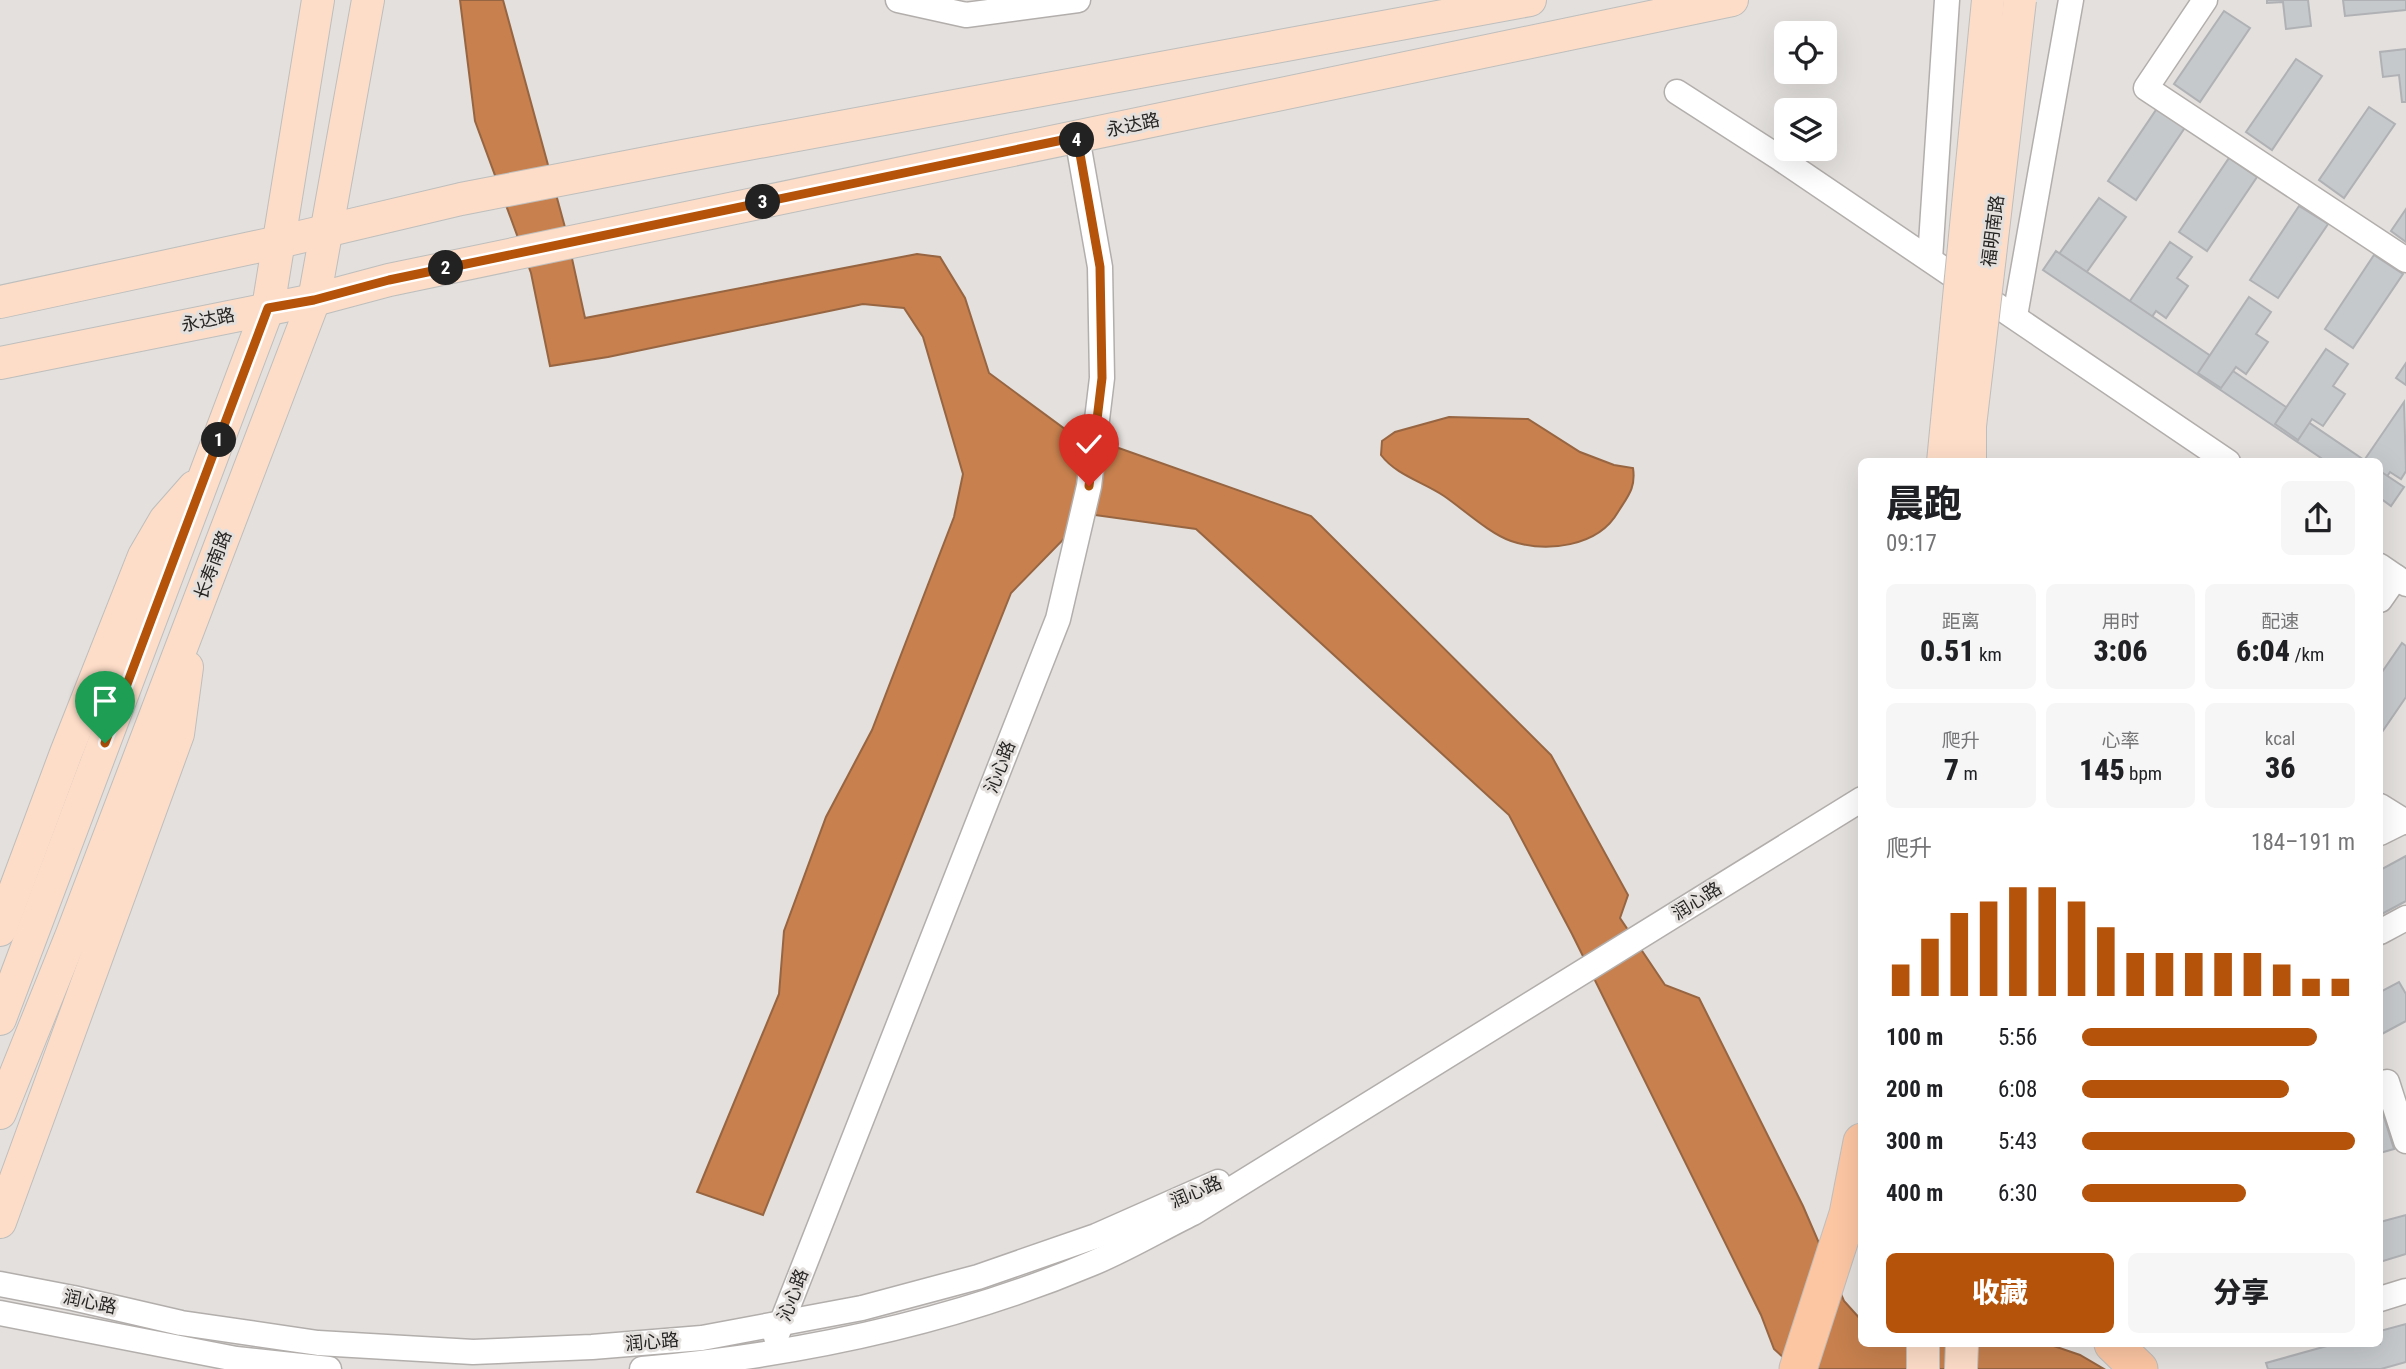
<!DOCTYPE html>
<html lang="zh">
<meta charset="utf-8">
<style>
:root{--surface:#fff;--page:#f6f6f6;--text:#202124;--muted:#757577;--accent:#b45309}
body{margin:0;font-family:"Roboto Condensed","Noto Sans SC",sans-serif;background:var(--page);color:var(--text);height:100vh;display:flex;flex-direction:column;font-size:26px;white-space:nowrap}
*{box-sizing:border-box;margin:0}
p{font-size:23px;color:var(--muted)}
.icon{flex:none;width:38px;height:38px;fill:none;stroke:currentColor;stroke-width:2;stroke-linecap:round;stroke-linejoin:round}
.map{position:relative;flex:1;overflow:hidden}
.drawer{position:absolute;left:1858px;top:458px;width:525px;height:889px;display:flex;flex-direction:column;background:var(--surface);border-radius:10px;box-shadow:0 7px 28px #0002}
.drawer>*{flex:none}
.controls{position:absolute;left:1774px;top:21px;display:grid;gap:14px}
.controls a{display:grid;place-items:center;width:63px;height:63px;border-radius:10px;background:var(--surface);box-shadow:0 7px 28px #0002;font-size:35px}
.pin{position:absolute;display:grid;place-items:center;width:60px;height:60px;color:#fff;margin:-72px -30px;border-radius:50% 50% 50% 0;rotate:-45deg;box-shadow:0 0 7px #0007}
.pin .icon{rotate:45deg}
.km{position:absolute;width:35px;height:35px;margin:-18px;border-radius:50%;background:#222;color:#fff;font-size:19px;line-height:35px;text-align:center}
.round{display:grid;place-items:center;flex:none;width:74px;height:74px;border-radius:10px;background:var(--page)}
.headline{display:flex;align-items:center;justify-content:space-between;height:119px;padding:0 28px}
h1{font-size:38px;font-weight:800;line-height:52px}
.stats{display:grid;grid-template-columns:repeat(3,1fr);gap:10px;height:119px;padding:7px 28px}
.stats div{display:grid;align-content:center;border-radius:10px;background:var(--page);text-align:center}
.stats b{font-size:30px;font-weight:800}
.stats small{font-size:19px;font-weight:400}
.stats p{font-size:19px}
.chart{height:196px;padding:14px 28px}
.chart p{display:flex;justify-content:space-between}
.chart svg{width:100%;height:126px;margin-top:7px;stroke:var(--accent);stroke-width:6}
.primary-button{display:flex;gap:14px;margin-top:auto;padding:14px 28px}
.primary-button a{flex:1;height:80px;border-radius:10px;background:var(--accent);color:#fff;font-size:28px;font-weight:800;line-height:80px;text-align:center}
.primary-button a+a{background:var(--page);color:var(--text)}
ul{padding:0 28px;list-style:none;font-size:23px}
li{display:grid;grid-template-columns:112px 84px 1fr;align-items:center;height:52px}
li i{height:18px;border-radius:9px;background:var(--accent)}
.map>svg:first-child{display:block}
</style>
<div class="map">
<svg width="2406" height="1369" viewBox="0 0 2406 1369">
<rect width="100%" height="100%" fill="#e3e0dd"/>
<g fill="#c7804e" stroke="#976541" stroke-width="2">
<path d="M460,0H503L566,231L585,318L917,254L940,257L965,298L989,373L1065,429L1311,516L1551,755L1628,895L1620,918L1665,985L1699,998L1803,1206L1844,1301L1862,1321V1344H2048L2080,1355L2104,1369H1796L1774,1349L1761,1315L1572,934L1509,815L1196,529L1088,514L1011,593L763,1215L697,1192L779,994L784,931L826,817L872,730L954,517L963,474L923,337L904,308L863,304L608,357L550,366L531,273L475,121Z"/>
<path d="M1449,417L1528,419L1580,452L1614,465L1633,468C1636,488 1628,496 1618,512C1598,547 1546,553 1511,541C1490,534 1463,509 1444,496C1423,482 1396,475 1381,455L1382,441L1395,432Z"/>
</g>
<g fill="#c6c9cc" stroke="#afb1b4" stroke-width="2">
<path d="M2267,0H2308L2311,26L2286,29L2283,2L2267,3Z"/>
<path d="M2343,0H2406V10L2345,16Z"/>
<path d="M2224,11L2250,28L2200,102L2174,84Z"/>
<path d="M2406,49V102H2402L2399,75L2383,77L2380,52Z"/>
<path d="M2296,59L2322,76L2272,150L2246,132Z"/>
<path d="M2158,107L2186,126L2136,200L2108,181Z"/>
<path d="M2369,107L2395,124L2344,198L2319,180Z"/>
<path d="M2229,158L2257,177L2207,251L2179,232Z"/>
<path d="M2099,198L2126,217L2076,287L2049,268Z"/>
<path d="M2299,206L2328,224L2278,298L2250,280Z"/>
<path d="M2406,209V242L2391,231Z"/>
<path d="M2170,242L2192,257L2177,278L2188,286L2166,318L2156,311L2141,333L2119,317Z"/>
<path d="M2056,251L2367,462H2327L2043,270Z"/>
<path d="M2374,255L2403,274L2353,348L2325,329Z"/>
<path d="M2249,297L2271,312L2256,334L2268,342L2246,374L2236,367L2221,388L2198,373Z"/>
<path d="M2326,349L2348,364L2333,386L2345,394L2323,426L2312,419L2298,440L2275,424Z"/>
<path d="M2406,363V385L2396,378Z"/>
<path d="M2404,402L2406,471L2401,479L2390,472L2380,487V462H2363Z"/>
<path d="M2380,471L2404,487L2391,506L2380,498Z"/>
<path d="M2402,643L2406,646V697L2380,735V675Z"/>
<path d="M2406,856V901L2380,915V870Z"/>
<path d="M2399,982L2406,994V1021L2380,1035V992Z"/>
<path d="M2383,1114L2394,1149L2380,1153V1115Z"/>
<path d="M2406,1215V1254L2380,1262V1222Z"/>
<path d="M2406,1324V1362L2381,1369H2268L2266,1363L2334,1344H2380V1331Z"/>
</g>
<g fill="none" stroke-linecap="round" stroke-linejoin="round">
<defs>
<g id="minor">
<path d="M898,0L966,15L1078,0"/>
<path d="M2205,0L2146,88L2406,260"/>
<path d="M1677,92L1781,159L2228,462"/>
<path d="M1930,259L1947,0"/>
<path d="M2015,316L2071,0"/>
<path d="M2380,566L2406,584"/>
<path d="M2380,600L2396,577"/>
<path d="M2380,806L2406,822"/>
<path d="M2380,833L2404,821"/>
<path d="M2380,932L2406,918"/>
<path d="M2387,1082L2406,1141"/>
<path d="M0,1284L73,1298L181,1323L318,1343L473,1352L592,1347L702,1338L862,1308L978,1277L1096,1236L1218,1182"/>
<path d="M2380,1299L2406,1291"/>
<path d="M0,1313L236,1359L329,1369"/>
<path d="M776,1337L1058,619L1089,486L1102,378L1100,267L1077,137"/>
<path d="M642,1369C797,1355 949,1324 1093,1263C1127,1249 1160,1229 1193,1213L1862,799"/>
</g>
<g id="major">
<path d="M0,302L279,242L461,199L683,156L1530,0"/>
<path d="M0,363L314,300L389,280L1732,0"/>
<path d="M0,930L66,753L144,556L165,520L194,487"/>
<path d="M0,1019L268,308L318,0"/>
<path d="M0,1113L72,934L314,300L368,0"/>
<path d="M0,1222L178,734L187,667"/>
<path d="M1923,1369V1344"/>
<path d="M1961,1369L1962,1344"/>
</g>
<g id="highway">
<path d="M2113,1344L2139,1369"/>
<path d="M1798,1369L1848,1214L1862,1142"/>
</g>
</defs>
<use href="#minor" stroke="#b2aeac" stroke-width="27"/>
<use href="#major" stroke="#bebebd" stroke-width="34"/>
<use href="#highway" stroke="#bebebd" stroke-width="39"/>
<use href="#minor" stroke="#fff" stroke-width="24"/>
<use href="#major" stroke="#fdddc8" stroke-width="32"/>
<use href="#highway" stroke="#fcc6a3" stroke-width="37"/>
<defs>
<g id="major-bridge">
<path d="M1943,462L1988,0"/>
<path d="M1970,462V426L2020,0"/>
</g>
</defs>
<use href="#major-bridge" stroke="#bebebd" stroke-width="34" stroke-linecap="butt"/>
<use href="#major-bridge" stroke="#fdddc8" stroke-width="32"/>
</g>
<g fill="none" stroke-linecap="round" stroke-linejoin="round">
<defs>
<path id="route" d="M105,743L268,308L314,300L389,280L1077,137L1100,267L1102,378L1089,486"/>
</defs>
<use href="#route" stroke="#fff" stroke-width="14"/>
<use href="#route" stroke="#b45309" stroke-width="9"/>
</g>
<g text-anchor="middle" stroke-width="6" stroke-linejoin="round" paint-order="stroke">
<g font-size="18" fill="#272524" stroke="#e3e0dd">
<text transform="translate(1133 125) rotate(-12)" y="6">永达路</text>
<text transform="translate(1993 231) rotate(-83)" y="6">福明南路</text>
<text transform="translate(208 320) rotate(-12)" y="6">永达路</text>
<text transform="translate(213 565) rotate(-69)" y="6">长寿南路</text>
<text transform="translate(1000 767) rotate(-69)" y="6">沁心路</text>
<text transform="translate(1697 901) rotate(-32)" y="6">润心路</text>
<text transform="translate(1196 1192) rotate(-23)" y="6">润心路</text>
<text transform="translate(793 1295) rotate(-69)" y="6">沁心路</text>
<text transform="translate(90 1302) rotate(12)" y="6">润心路</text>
<text transform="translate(652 1342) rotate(-5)" y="6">润心路</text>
</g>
</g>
</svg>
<div class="controls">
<a><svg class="icon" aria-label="locate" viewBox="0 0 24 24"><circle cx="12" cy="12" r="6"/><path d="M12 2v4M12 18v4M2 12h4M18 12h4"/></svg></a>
<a><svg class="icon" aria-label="layers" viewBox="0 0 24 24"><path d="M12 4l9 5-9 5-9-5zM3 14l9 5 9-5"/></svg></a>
</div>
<div class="pin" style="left:105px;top:743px;background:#1e9e55"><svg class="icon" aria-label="arrive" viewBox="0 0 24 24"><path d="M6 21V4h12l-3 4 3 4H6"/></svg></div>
<div class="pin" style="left:1089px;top:486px;background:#d93025"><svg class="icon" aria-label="check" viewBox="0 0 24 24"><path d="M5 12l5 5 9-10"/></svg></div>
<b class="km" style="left:219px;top:440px">1</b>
<b class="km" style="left:446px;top:268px">2</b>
<b class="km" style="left:763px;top:202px">3</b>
<b class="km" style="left:1077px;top:140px">4</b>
<section class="drawer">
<div class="headline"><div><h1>晨跑</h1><p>09:17</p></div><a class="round"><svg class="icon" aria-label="share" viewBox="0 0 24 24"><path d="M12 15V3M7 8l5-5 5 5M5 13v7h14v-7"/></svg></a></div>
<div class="stats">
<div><p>距离</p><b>0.51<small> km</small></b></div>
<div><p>用时</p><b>3:06</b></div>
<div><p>配速</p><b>6:04<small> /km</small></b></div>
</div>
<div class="stats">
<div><p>爬升</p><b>7<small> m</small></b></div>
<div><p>心率</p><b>145<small> bpm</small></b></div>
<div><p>kcal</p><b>36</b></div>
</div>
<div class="chart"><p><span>爬升</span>184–191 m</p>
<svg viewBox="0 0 160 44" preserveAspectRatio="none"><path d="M5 44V33M15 44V24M25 44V15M35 44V11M45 44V6M55 44V6M65 44V11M75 44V20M85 44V29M95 44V29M105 44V29M115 44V29M125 44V29M135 44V33M145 44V38M155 44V38"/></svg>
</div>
<ul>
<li><b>100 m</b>5:56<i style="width:86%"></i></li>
<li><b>200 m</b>6:08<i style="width:76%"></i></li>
<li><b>300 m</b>5:43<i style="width:100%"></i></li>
<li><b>400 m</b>6:30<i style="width:60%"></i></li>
</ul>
<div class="primary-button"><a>收藏</a><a>分享</a></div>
</section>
</div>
